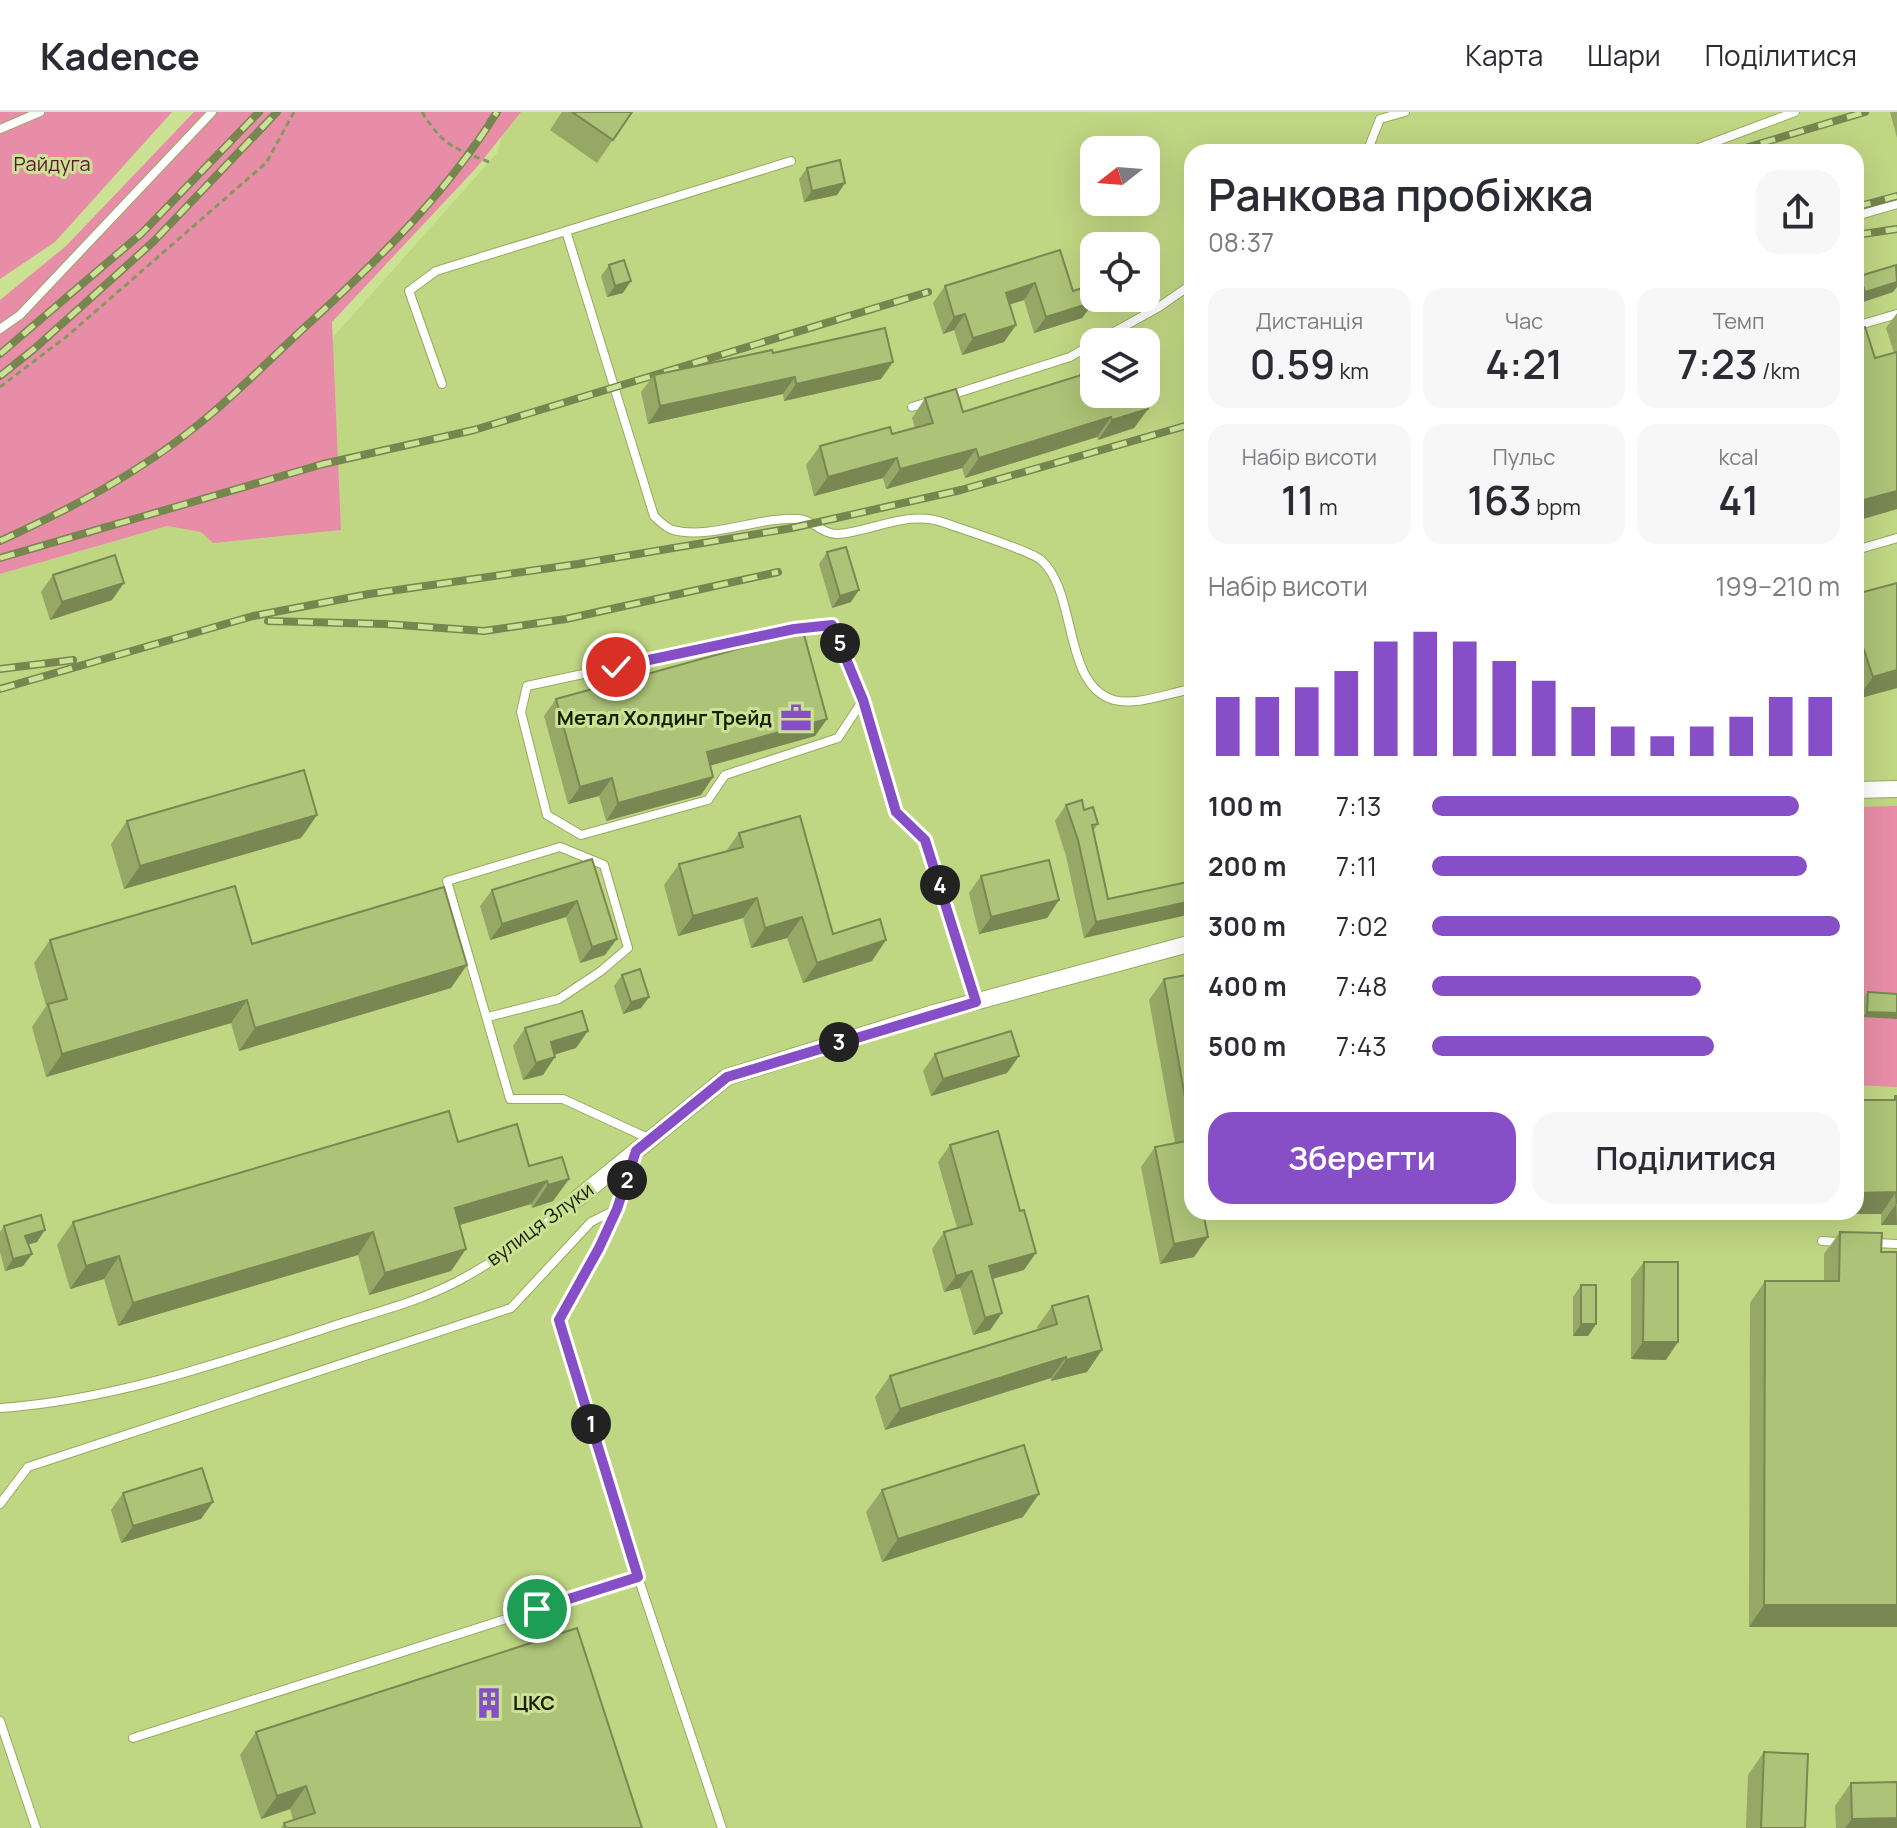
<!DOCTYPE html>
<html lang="uk">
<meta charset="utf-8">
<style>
:root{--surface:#fff;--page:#f7f7f7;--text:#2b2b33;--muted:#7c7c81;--line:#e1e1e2;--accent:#864fc7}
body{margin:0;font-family:Manrope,sans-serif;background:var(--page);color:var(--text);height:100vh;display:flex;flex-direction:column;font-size:30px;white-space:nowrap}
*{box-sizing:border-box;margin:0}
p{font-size:26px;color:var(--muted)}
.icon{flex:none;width:44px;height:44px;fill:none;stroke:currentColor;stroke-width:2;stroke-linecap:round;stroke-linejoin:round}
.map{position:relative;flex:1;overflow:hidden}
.details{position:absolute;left:1184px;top:32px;width:680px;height:1076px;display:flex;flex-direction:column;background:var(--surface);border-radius:24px;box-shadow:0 8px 32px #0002}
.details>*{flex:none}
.needle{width:52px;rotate:253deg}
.controls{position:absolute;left:1080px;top:24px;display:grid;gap:16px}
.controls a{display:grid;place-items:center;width:80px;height:80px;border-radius:16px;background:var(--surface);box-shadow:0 8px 32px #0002;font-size:40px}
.pin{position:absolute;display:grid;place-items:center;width:68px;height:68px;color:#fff;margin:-34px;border:4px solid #fff;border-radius:50%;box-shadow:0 2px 8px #0007}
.km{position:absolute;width:40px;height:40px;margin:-20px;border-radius:50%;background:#222;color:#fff;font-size:22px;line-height:40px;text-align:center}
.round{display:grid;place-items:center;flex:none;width:84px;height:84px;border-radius:24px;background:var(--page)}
.overview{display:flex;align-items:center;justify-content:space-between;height:136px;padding:0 24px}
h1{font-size:44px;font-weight:600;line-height:60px}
.figures{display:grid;grid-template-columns:repeat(3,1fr);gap:12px;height:136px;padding:8px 24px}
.figures div{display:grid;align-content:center;border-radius:20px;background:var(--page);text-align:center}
.figures b{font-size:40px;font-weight:600}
.figures small{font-size:22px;font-weight:400}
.figures p{font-size:22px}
.chart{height:224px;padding:16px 24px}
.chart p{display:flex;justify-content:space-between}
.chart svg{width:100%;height:144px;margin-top:8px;stroke:var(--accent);stroke-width:6}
.button{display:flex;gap:16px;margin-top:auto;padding:16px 24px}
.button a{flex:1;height:92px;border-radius:24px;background:var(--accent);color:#fff;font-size:32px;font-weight:600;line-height:92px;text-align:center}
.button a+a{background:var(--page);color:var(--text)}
ul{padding:0 24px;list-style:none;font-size:26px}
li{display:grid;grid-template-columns:128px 96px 1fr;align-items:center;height:60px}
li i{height:20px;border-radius:10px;background:var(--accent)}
header{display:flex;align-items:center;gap:48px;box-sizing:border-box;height:112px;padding:0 40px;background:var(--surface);border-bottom:2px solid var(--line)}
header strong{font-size:38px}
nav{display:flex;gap:44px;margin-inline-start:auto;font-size:28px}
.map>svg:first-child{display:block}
</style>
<header>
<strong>Kadence</strong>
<nav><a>Карта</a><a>Шари</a><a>Поділитися</a></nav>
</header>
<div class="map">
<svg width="1897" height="1716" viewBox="0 0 1897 1716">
<rect width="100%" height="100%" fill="#cbe295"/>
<path fill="#bfd683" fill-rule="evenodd" d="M509,0H1897V1716H0V462L167,414L201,420L318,242L497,41ZM1094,38H1146V90H1094ZM1192,40H1856V1100H1192ZM1094,134H1146V186H1094ZM1094,230H1146V282H1094Z"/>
<g fill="#e88da7">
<path d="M0,0H172L55,130L0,167Z"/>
<path d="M194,0H521L477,55L332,210L341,418L213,431L201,420L167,414L0,462V188L66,134Z"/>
<path d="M1897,694V975L1856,973V695Z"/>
</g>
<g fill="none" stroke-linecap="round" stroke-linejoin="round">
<defs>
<g id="lane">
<path d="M0,17L40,0"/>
<path d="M1367,40L1380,7L1405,0"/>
<path d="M1688,40L1795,0"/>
<path d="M791,49L566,119L654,404C659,409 666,416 673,418C711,428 760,404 799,407C813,408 823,423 838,422C874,419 909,397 945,411C964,418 1029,438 1041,448C1078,480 1062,573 1114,588C1137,594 1169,581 1192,577"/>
<path d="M1856,104L1897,92"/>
<path d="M1856,214L1897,202"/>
<path d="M0,217L20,203L212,0"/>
<path d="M1096,230L1159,195L1192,172"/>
<path d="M442,272L409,179L436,159L566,119"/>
<path d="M948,284L1070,245L1094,231"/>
<path d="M912,295L932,289"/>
<path d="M1856,438L1897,426"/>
<path d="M863,588L838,626L725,663L708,688L581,723L547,703L521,600L527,574L794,517L832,513L863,588L896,700L925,728L976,889"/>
<path d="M488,905L559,887L601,859L628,836L604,753L560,735L447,769L510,987H563L650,1027"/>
<path d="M617,1097L599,1136L559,1208L638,1465"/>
<path d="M1822,1129L1840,1130"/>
<path d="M1874,1131L1897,1132"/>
<path d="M0,1296C113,1288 223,1250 330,1215C372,1201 418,1190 456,1170C500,1147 538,1117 577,1087"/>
<path d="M0,1392L28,1355L511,1196L591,1110L617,1097L635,1043"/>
<path d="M0,1609L36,1716"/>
<path d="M133,1626L638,1465L722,1716"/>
</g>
<g id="street">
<path d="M1856,678L1897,677"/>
<path d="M577,1087L727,965L934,901L1192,831"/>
</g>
</defs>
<use href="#lane" stroke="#96ab60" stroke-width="10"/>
<use href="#street" stroke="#96ab60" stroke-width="18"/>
<g stroke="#86985d" stroke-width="3" stroke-dasharray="6 4" stroke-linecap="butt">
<path d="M422,0C443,34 454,36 489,50"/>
<path d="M0,275L66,225L266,51L294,0"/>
</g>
<use href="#lane" stroke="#fff" stroke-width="8"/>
<use href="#street" stroke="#fff" stroke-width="16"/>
<defs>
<g id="rail">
<path d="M1732,40L1865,0"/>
<path d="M1856,95L1897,84"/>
<path d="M1856,123L1897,117"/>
<path d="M0,242L142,121L259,0"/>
<path d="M0,264L34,237L153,130L277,0"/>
<path d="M0,429C70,397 139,361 199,312C240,279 277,240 316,205C384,142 448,79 497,0"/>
<path d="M0,446L323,352L474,318L928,180"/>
<path d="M268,509L385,512L484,519L566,507L778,460"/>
<path d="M0,557L73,548"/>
<path d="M0,577L253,504L369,482L578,452L792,416L961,378L1192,312"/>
</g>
</defs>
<use href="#rail" stroke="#76864f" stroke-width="8"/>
<use href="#rail" stroke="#cbe295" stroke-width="5" stroke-dasharray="15" stroke-linecap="butt"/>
</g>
<g fill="#95a866">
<path d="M562,0H632L597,51L550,18Z"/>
<path d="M1890,0H1897V26Z"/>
<path d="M807,56L845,71L837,83L804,90L799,67Z"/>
<path d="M1060,138L1073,179L1094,190L1082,206L1034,221L1024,188L1009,193L1016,213L1004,230L962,243L954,218L943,222L933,191L945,174Z"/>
<path d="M609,153L623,181L607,185L601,164Z"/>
<path d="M1860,164L1893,180L1857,192L1856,170Z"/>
<path d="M1897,201V397L1856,409V218L1875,246L1894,241L1886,216Z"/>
<path d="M773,241L881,267L784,289L783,282L648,312L641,280L654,263Z"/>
<path d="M1094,243V282L1148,297L1134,316L1098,328L1097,325L965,366L962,356L886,377L883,366L814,384L806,353L820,334L892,322L915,316L912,306L925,286L963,300L1078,264L1091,244Z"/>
<path d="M827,440L851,490L832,496L819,452Z"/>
<path d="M53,463L112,488L50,508L41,480Z"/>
<path d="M1897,471V576L1857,587L1856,584V482Z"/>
<path d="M556,587L827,607L815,624L710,653L713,665L701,683L606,709L599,684L568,692L544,604Z"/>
<path d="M1066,693L1084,698L1098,712L1093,719L1108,787L1192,769L1084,826L1066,744L1055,709Z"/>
<path d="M317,703L301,726L124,777L111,732L127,709Z"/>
<path d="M739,721L833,822L872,849L803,871L787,826L751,836L743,806L678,824L664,773L679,752L726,739Z"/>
<path d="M592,747L605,843L580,851L566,805L490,828L480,794L492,778Z"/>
<path d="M981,764L1059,788L1047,806L979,822L969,781Z"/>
<path d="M50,828L252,832L451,876L239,939L231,911L46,965L32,915L46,894L34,851Z"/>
<path d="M1192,862V1100L1208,1125L1194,1145L1160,1152L1141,1055L1155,1035L1175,1031L1149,888L1164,867Z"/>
<path d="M622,863L649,885L641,896L623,902L614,874Z"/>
<path d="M1868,880L1897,882L1863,905V886Z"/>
<path d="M525,916L576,936L554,943L543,963L523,968L513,934Z"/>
<path d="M935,942L1019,944L1007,961L931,984L923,959Z"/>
<path d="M1895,984H1897V1113H1881V1102H1802V1100H1856V988H1893Z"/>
<path d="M458,1030L569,1067L553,1089L532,1096L531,1092L459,1113L466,1137L451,1159L369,1183L358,1143L118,1214L104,1167L70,1177L57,1133L73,1110Z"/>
<path d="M950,1033L1024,1158L992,1167L1002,1201L990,1218L973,1223L960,1176L944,1180L932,1137L944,1120L957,1116L938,1050Z"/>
<path d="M4,1114L37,1130L28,1132L32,1142L23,1154L5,1159L0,1140V1120Z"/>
<path d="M1840,1120L1881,1140L1897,1515H1749L1750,1191L1765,1169H1824V1142Z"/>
<path d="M1644,1150L1666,1248L1631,1247V1167Z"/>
<path d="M1581,1173L1596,1212L1588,1224H1573V1185Z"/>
<path d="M1052,1194L1087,1260L1051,1269V1266L885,1318L875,1285L890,1264L1038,1217L1037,1215Z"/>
<path d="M882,1378L1023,1405L882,1450L866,1400Z"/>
<path d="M123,1381L201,1407L121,1431L111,1398Z"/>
<path d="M256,1620L642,1716H281L284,1711L293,1708L290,1697L261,1707L240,1643Z"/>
<path d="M1764,1640L1805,1716H1746L1748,1663Z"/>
<path d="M1851,1671L1897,1716H1836L1835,1694Z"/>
</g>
<g fill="#798853">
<path d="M845,71L837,83L804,90L812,79Z"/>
<path d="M631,169L623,181L607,185L615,174Z"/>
<path d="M1897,170V175L1893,180L1857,192L1865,180Z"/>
<path d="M1035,171L1024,188L994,197L1006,181Z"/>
<path d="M1094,190L1082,206L1034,221L1046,205Z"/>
<path d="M965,202L954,218L943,222L954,205Z"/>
<path d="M1016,213L1004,230L962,243L973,226Z"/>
<path d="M893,250L881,267L784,289L796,272Z"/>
<path d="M795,265L783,282L648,312L660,294Z"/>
<path d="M1148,297L1134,316L1098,328L1112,308Z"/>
<path d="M1111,305L1097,325L965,366L979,346Z"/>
<path d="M976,337L962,356L886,377L900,357Z"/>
<path d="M897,346L883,366L814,384L828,365Z"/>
<path d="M1897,379V397L1856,409V390Z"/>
<path d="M124,471L112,488L50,508L62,490Z"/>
<path d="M859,478L851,490L832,496L840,484Z"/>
<path d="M1863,535L1856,544V537Z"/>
<path d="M1897,558V576L1857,587L1873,565Z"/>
<path d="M827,607L815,624L695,658L707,640Z"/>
<path d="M713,665L701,683L606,709L618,691Z"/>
<path d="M612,666L599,684L568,692L580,675Z"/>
<path d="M317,703L301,726L124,777L140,754Z"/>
<path d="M757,786L743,806L678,824L693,804Z"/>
<path d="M1059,788L1047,806L979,822L991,805Z"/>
<path d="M577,789L566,805L490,828L502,812Z"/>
<path d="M1192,789V802L1084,826L1096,810Z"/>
<path d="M802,805L787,826L751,836L765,816Z"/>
<path d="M617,827L605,843L580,851L592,835Z"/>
<path d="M886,828L872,849L803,871L817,851Z"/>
<path d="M467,853L451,876L239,939L255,916Z"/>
<path d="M649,885L641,896L623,902L631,890Z"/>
<path d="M247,888L231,911L46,965L62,942Z"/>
<path d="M1867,900L1897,901V907L1863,905Z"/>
<path d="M588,919L576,936L539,947L551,930Z"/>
<path d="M1019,944L1007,961L931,984L943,967Z"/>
<path d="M555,945L543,963L523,968L536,951Z"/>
<path d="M1856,1015H1863L1856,1024Z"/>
<path d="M569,1067L553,1089L532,1096L548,1073Z"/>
<path d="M547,1069L531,1092L439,1119L455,1096Z"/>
<path d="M1896,1080L1881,1102H1802L1804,1100H1856V1081Z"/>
<path d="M1896,1092L1897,1113H1881Z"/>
<path d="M45,1118L37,1130L17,1136L25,1124Z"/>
<path d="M373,1120L358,1143L118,1214L133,1191Z"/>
<path d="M1208,1125L1194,1145L1160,1152L1174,1132Z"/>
<path d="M466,1137L451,1159L369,1183L385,1161Z"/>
<path d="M1036,1141L1024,1158L977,1171L989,1154Z"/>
<path d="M32,1142L23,1154L5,1159L13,1147Z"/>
<path d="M119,1144L104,1167L70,1177L86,1154Z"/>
<path d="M972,1159L960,1176L944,1180L956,1164Z"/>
<path d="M1002,1201L990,1218L973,1223L985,1206Z"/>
<path d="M1581,1212H1596L1588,1224H1573Z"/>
<path d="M1643,1230H1678L1666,1248L1631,1247Z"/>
<path d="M1102,1238L1087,1260L1051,1269L1066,1248Z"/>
<path d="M1066,1245L1051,1266L885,1318L900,1297Z"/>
<path d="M1039,1382L1023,1405L882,1450L898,1427Z"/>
<path d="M213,1390L201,1407L121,1431L133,1414Z"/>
<path d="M1764,1493H1897V1515H1749Z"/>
<path d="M306,1674L290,1697L261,1707L277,1684Z"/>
<path d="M1897,1706V1716H1845L1852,1707Z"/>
</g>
<g fill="#adc377" stroke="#798853" stroke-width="2">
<path d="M572,0H632L613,28Z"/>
<path d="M840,48L845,71L812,79L807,56Z"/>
<path d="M1060,138L1073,179L1089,174L1094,190L1046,205L1035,171L1006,181L1016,213L973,226L965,202L954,205L945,174Z"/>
<path d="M624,148L631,169L615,174L609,153Z"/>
<path d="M1896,153L1897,170L1865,180L1860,164Z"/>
<path d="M1865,215L1875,246L1897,240V379L1856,390V218Z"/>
<path d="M885,216L893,250L796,272L795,265L660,294L654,263L772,238L773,241Z"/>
<path d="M1094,259V282H1143L1148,297L1112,308L1111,305L979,346L976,337L900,357L897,346L828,365L820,334L890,315L892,322L933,311L925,286L956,277L963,300Z"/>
<path d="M846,435L859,478L840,484L827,440Z"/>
<path d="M115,443L124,471L62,490L53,463Z"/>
<path d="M1897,471V558L1873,565L1863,535L1856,537V482Z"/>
<path d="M803,519L827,607L707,640L713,665L618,691L612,666L580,675L556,587Z"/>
<path d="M304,658L317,703L140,754L127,709Z"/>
<path d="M1082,688L1084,698L1093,695L1098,712L1092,713L1108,787L1192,769V789L1096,810L1078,728L1066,693Z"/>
<path d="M800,704L833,822L880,807L886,828L817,851L802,805L765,816L757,786L693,804L679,752L743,735L739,721Z"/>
<path d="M592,747L617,827L592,835L577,789L502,812L492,778Z"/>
<path d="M1049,748L1059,788L991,805L981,764Z"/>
<path d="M235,774L252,832L444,775L467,853L255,916L247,888L62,942L48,892L67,887L50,828Z"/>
<path d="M640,857L649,885L631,890L622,863Z"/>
<path d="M1192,862V1025L1164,867Z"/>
<path d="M1868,880L1897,882V901L1867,900Z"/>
<path d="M582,899L588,919L551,930L555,945L536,951L525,916Z"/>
<path d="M1011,919L1019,944L943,967L935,942Z"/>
<path d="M1895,984H1897V1092L1896,1080L1856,1081V1058H1863V1015H1856V988H1895Z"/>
<path d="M449,999L458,1030L517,1012L529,1054L562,1045L569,1067L548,1073L547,1069L455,1096L466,1137L385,1161L373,1120L133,1191L119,1144L86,1154L73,1110Z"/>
<path d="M998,1019L1020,1099L1024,1098L1036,1141L989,1154L1002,1201L985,1206L972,1159L956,1164L944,1120L972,1112L950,1033Z"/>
<path d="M1192,1028V1100H1203L1208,1125L1174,1132L1155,1035Z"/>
<path d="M41,1103L45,1118L25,1124L32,1142L13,1147L4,1114Z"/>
<path d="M1840,1120L1882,1121L1881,1140H1897V1493H1764L1765,1169H1839Z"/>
<path d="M1644,1150H1678V1230H1643Z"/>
<rect x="1581" y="1173" width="15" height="39"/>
<path d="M1088,1184L1102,1238L1066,1248V1245L900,1297L890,1264L1057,1212L1052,1194Z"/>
<path d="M1024,1333L1039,1382L898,1427L882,1378Z"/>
<path d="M202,1356L213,1390L133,1414L123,1381Z"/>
<path d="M577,1516L642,1716H286L284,1711L315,1701L306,1674L277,1684L256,1620Z"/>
<path d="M1764,1640L1808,1642L1805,1716H1761Z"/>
<path d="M1897,1670V1706L1852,1707L1851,1671Z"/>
</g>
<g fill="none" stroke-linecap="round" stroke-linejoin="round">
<defs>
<path id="route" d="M537,1497L638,1465L559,1208L599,1136L617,1097L636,1039L727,965L976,890L925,728L896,700L863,588L832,513L794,517L616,555"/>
</defs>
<use href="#route" stroke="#fff" stroke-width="16"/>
<use href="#route" stroke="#864fc7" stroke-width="10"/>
</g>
<defs>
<symbol id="office-bare" viewBox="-9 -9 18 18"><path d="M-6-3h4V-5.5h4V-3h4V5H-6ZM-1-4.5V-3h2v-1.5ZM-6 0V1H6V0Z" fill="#864fc7" stroke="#cbe295" stroke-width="2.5" paint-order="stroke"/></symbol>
<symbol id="building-bare" viewBox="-9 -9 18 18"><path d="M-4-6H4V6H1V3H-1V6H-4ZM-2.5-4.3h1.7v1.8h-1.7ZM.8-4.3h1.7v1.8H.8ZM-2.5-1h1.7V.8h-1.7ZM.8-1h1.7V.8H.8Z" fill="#864fc7" stroke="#cbe295" stroke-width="2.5" paint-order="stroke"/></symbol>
</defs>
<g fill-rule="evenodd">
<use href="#office-bare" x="774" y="584" width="44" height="44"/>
<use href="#building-bare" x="467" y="1569" width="44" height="44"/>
</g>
<g text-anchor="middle" stroke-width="6" stroke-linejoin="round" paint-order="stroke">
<g font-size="20" fill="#5f1732" stroke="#cbe295">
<text x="52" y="59">Райдуга</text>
</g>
<g font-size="20" font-weight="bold" fill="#182002" stroke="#cbe295" text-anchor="end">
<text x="772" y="613">Метал Холдинг Трейд</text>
<text x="513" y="1598" text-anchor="start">ЦКС</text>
</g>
<g font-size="20" fill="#182002" stroke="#cbe295">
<text transform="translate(540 1112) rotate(-36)" y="7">вулиця Злуки</text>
</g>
</g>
</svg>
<div class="controls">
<a><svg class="needle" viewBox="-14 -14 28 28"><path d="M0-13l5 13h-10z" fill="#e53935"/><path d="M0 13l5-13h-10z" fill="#7c7c81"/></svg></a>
<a><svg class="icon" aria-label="locate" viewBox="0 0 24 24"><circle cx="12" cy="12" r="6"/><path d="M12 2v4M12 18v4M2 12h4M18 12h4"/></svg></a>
<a><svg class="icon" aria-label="layers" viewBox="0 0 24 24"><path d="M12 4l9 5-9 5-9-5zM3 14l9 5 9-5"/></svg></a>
</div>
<div class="pin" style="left:537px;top:1497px;background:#1e9e55"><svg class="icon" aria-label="arrive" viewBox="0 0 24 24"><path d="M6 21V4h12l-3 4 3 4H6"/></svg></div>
<div class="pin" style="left:616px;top:555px;background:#d93025"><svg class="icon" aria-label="check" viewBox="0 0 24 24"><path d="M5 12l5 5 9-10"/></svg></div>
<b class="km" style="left:591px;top:1312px">1</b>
<b class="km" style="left:627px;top:1068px">2</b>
<b class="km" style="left:839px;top:930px">3</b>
<b class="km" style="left:940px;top:773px">4</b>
<b class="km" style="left:840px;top:531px">5</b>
<section class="details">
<div class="overview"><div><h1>Ранкова пробіжка</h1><p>08:37</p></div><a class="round"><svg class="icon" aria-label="share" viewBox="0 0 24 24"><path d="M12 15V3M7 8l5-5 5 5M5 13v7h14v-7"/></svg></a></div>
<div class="figures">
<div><p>Дистанція</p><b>0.59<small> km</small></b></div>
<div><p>Час</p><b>4:21</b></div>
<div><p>Темп</p><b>7:23<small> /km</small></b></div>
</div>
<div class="figures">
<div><p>Набір висоти</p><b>11<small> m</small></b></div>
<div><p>Пульс</p><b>163<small> bpm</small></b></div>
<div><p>kcal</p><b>41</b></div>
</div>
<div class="chart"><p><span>Набір висоти</span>199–210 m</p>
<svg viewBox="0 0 160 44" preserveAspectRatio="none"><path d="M5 44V26M15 44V26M25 44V23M35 44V18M45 44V9M55 44V6M65 44V9M75 44V15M85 44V21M95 44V29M105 44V35M115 44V38M125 44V35M135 44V32M145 44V26M155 44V26"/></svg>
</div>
<ul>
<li><b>100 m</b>7:13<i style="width:90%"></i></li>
<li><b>200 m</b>7:11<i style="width:92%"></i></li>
<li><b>300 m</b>7:02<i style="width:100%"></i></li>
<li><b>400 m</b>7:48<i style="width:66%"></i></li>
<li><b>500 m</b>7:43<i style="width:69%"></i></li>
</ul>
<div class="button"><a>Зберегти</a><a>Поділитися</a></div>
</section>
</div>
